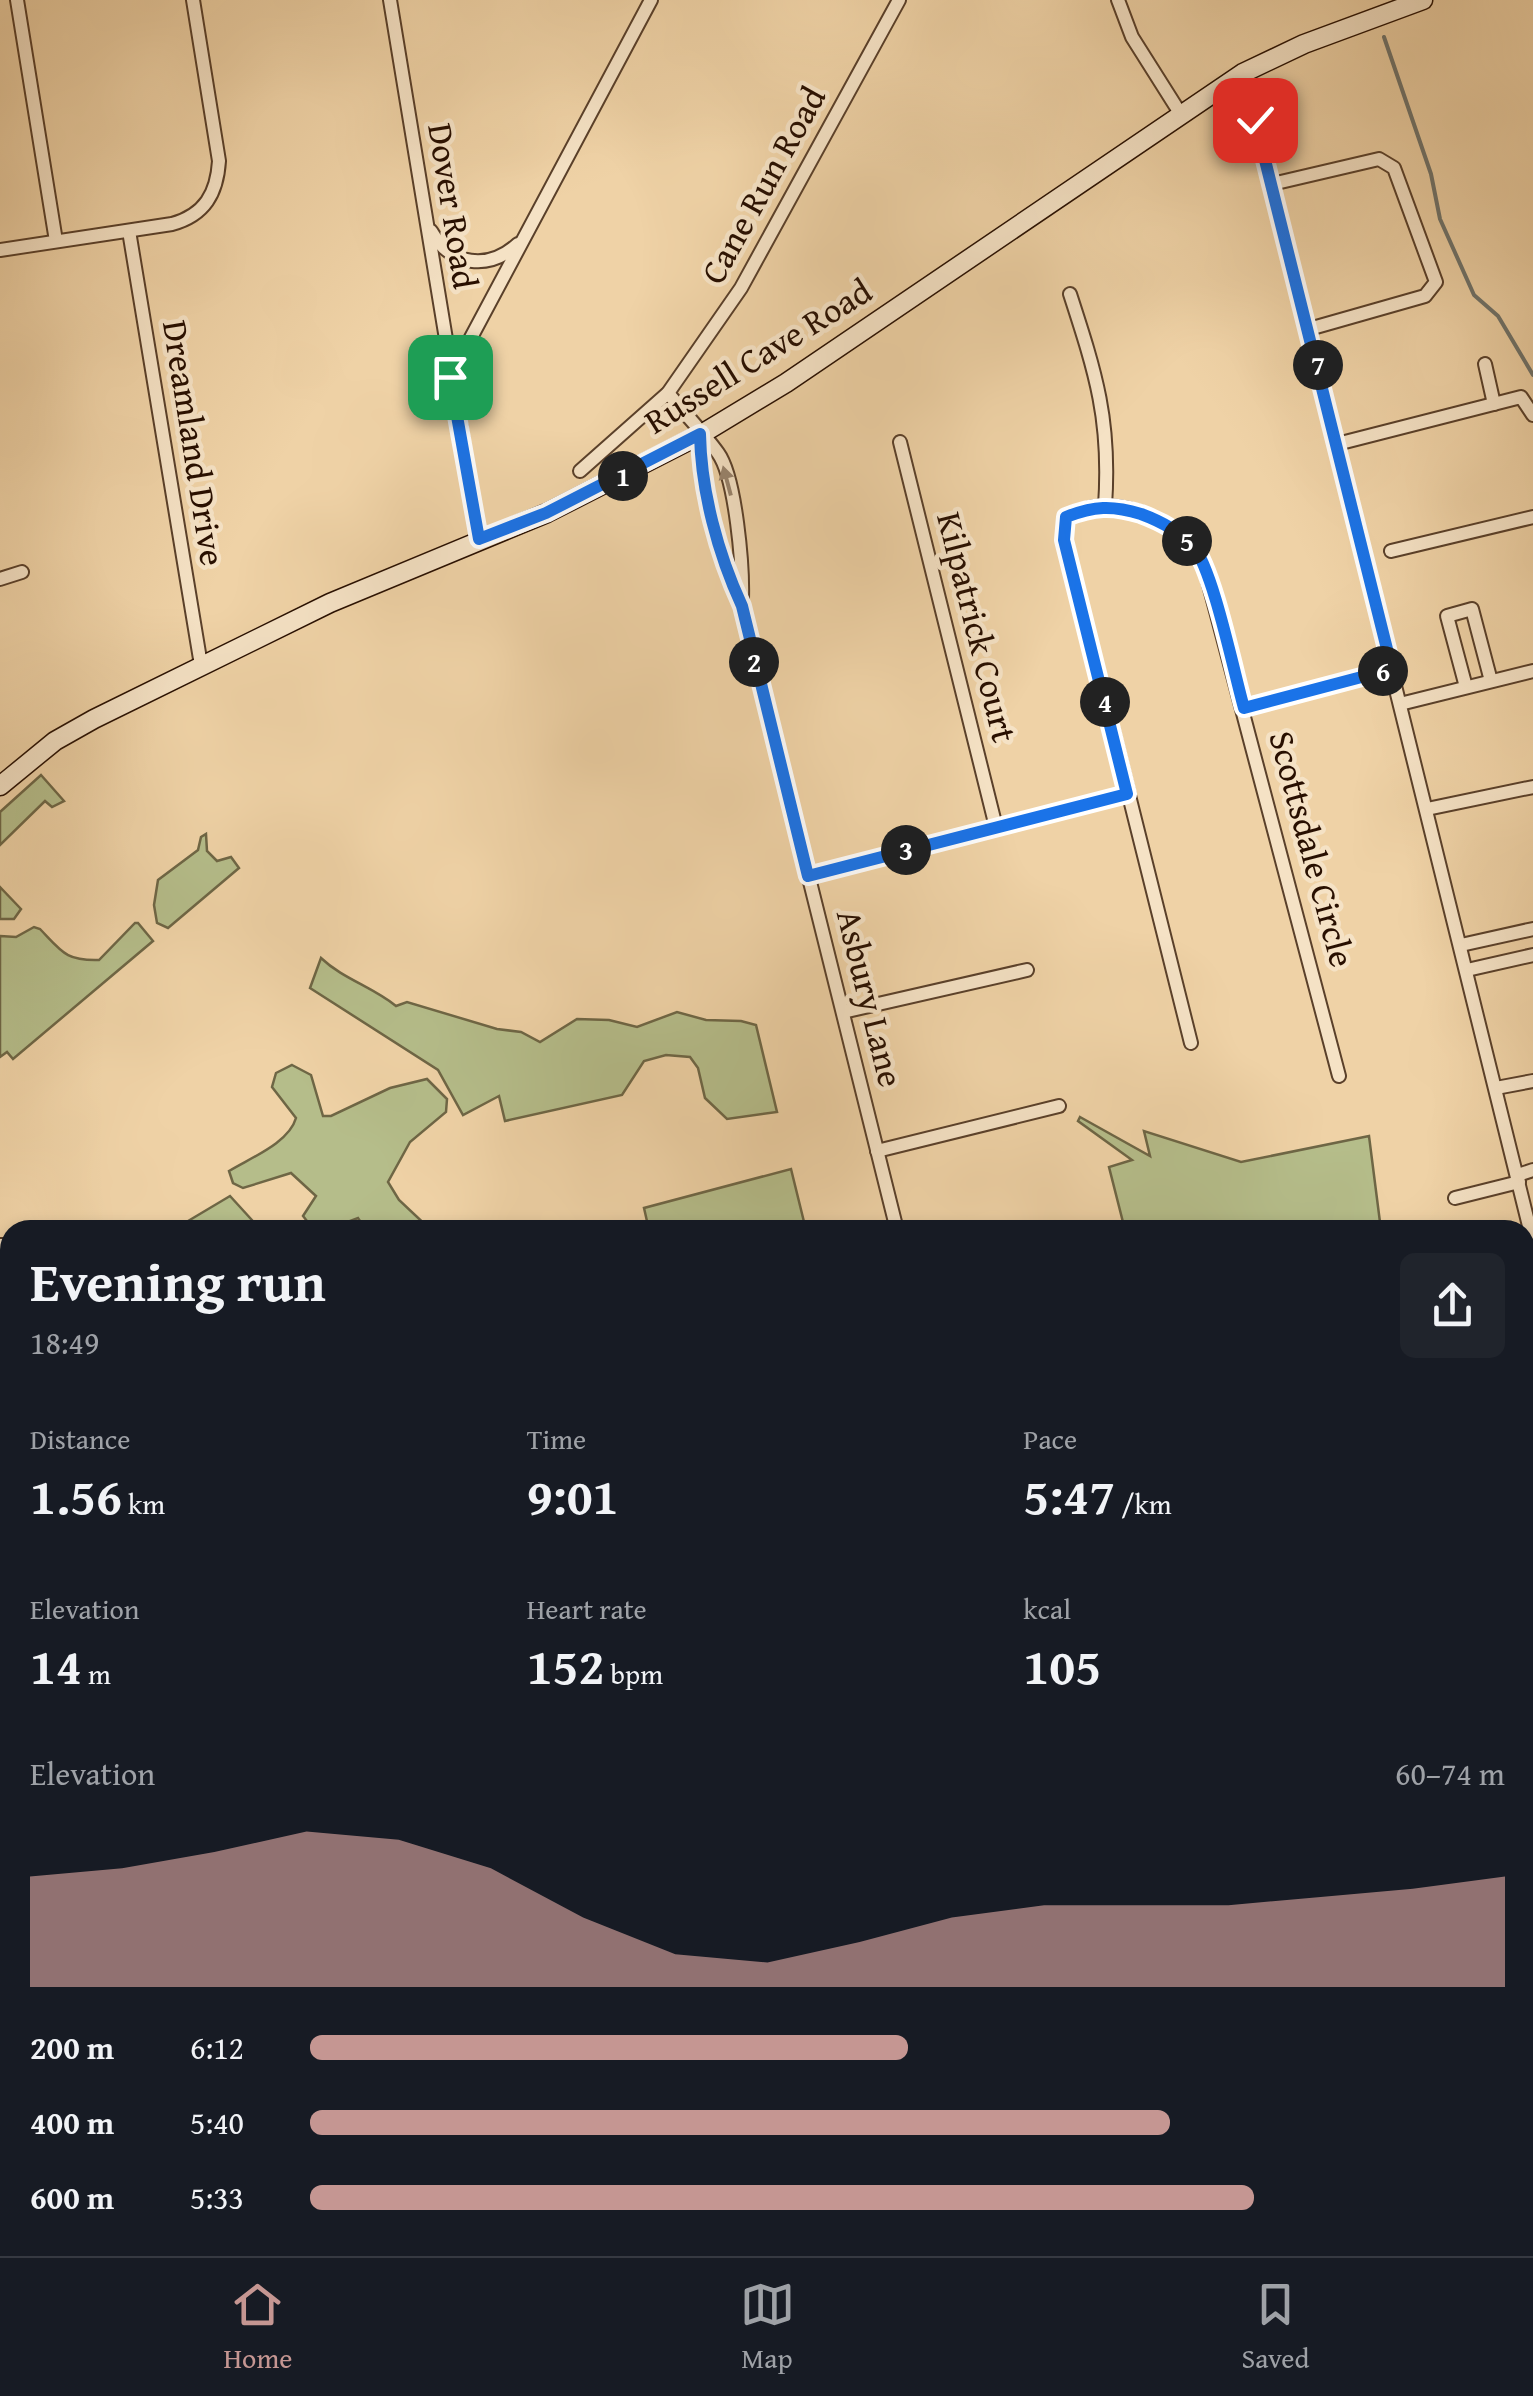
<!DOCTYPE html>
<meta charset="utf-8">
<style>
:root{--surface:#171b24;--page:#20242c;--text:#f1f3f6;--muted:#9ea1a6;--line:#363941;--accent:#c59692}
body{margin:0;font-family:"Gentium Book Plus",serif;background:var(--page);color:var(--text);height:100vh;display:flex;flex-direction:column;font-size:38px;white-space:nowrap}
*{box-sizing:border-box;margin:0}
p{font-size:32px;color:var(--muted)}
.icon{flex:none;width:55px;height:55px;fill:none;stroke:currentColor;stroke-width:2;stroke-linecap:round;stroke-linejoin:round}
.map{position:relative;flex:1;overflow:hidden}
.drawer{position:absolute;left:0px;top:1220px;width:1535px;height:1038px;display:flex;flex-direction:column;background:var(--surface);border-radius:30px 30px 0 0;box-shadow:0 5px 15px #0003}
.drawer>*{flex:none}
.pin{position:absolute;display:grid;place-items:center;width:85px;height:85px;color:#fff;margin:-42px;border-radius:20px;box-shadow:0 5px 15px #0006}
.km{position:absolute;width:50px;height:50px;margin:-25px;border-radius:50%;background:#222;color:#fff;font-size:28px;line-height:50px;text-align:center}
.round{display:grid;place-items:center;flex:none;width:105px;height:105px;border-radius:15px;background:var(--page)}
.overview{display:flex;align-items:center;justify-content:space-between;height:170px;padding:0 30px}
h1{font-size:55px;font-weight:700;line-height:75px}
.metrics{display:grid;grid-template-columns:repeat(3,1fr);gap:15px;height:170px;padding:10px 30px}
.metrics div{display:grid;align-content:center}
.metrics b{font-size:50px;font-weight:700}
.metrics small{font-size:28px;font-weight:400}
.metrics p{font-size:28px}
.chart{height:280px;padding:20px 30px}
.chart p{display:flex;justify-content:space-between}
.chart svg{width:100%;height:180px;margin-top:10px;fill:var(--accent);opacity:.7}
ul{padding:0 30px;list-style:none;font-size:32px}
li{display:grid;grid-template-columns:160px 120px 1fr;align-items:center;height:75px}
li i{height:25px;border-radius:12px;background:var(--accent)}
.dock{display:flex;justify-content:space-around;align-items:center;height:140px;border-top:2px solid var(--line);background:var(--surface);font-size:28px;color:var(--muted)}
.dock a{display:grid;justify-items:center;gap:5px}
.dock .selected{color:var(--accent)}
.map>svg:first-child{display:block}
</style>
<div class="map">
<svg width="1533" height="2256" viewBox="0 0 1533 2256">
<rect width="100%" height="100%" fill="#efd2a6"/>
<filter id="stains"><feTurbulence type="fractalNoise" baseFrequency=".002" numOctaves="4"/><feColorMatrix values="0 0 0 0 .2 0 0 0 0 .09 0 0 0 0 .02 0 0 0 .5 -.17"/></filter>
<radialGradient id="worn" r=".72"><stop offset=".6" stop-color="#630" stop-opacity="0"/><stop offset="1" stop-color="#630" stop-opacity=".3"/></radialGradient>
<g fill="#b5bd8a" stroke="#6e6645" stroke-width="2.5">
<path d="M41,775L64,801L52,807L45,801L0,845V812Z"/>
<path d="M206,834L207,851L217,861L231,857L239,868L168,928L157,923L154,905L158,880L198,850L201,837Z"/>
<path d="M0,887L21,909L14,919H0Z"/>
<path d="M135,923H138L153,941L13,1059L7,1052L0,1057V936L16,937L34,927L40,929C62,952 66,961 99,960Z"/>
<path d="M321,958C343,979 373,987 396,1006L407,1002L497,1029L521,1032L540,1042L577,1019L609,1020L637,1027L677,1012L706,1020L741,1021L756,1025L777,1112L727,1119L705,1098L698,1068L690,1057L666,1055L644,1061L622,1095L505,1121L499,1096L463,1115L438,1070L310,988Z"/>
<path d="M292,1065L311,1075L323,1116H331L390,1088L427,1079L447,1099L446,1112L410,1142L388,1182L399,1200L431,1230H366L358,1218L329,1229L314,1230L303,1216L316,1196L291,1173L243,1188L233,1183L229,1171C250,1158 289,1143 296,1118L272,1087L276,1073Z"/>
<path d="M1080,1117L1150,1156L1144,1131L1241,1162L1369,1136L1381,1230H1125L1109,1167L1132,1160L1078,1121Z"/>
<path d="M791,1169L806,1230H649L644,1208Z"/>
<path d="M230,1196L261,1230H177L178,1227Z"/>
<path d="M1533,1296V1386L1525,1387V1298Z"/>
<path d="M10,1552V1631L0,1629V1586Z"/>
<path d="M10,1759V2248H478V2256H0V1774Z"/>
<path d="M500,2248H635L634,2256H500Z"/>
<path d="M897,2248H1074L1080,2256H901Z"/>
</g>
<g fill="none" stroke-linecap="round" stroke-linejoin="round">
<path stroke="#6f736b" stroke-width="4" d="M1384,37L1431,174L1440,219L1474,295L1498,316L1533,375"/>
<defs>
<g id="minor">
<path d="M17,0L56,241"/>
<path d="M390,0L479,539"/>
<path d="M1118,0L1132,37L1180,113"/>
<path d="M1243,73L1533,1242"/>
<path d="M1272,184L1379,159L1394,168L1436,282L1425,296L1309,329"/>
<path d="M129,231L201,665"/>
<path d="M431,231C451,266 488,271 518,244"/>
<path d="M0,250L172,224C205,215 217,193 219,161L193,0"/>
<path d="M1070,294C1096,374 1111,421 1105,506"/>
<path d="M1485,364L1494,404"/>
<path d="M450,377L651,0"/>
<path d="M668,393C684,413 703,432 718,453C736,478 743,567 742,599"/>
<path d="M700,435C701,491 718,554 741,606L897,1230"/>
<path d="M900,442L996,827"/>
<path d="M1337,444L1521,397L1533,415"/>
<path d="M580,471L668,393L741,288L899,0"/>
<path d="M1391,551L1533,517"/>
<path d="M0,579L22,572"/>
<path d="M1466,687L1447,616L1472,609L1491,681"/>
<path d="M1400,704L1533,671"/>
<path d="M1244,708L1392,669"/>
<path d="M1427,809L1533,787"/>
<path d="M808,876L1127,794"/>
<path d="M1461,945L1533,929"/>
<path d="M1467,970L1533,955"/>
<path d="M843,1012L1027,970"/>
<path d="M1191,1043L1065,540L1066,517C1076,513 1085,508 1096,507C1136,502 1183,528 1203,562L1339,1076"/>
<path d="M1496,1088L1533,1081"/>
<path d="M877,1151L1059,1106"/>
<path d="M1518,1175L1533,1170"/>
<path d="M1455,1198L1519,1182"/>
<path d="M0,1245H10"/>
<path d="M1525,1402L1533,1401"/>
<path d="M0,1642L10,1645"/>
<path d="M0,1745L10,1727"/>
<path d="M1525,1777L1533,1781"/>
<path d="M1525,2104L1533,2100"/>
<path d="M1525,2161L1533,2181"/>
<path d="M824,2248L825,2256"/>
<path d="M1396,2248L1403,2256"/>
<path d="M697,2256L698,2248"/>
<path d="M1282,2256L1291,2248"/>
</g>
<path id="secondary" d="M0,786L55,741L94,719L330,603L547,513L700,435L786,383L1243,73L1304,44L1423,0"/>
</defs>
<use href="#minor" stroke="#5a402a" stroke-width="16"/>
<use href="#secondary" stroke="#280f00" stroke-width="21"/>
<use href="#minor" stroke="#f5e2c5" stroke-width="12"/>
<use href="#secondary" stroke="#f5e2c5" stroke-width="18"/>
</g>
<defs><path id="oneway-solid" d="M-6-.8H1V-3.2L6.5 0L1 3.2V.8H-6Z" transform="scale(2.5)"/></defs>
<use fill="#99836c" href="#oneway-solid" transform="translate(727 481) rotate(-105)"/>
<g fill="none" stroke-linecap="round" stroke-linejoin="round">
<defs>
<path id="route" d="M450,377L479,539L546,513L700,434C701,491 718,554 742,606L808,876L1127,794L1064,540L1066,517C1094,506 1112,505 1141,514C1160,521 1179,531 1193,546C1213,569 1234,673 1244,708L1392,669L1255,120"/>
</defs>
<use href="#route" stroke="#fff" stroke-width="20"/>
<use href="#route" stroke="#1a73e8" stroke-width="12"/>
</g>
<g text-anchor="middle" stroke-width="9" stroke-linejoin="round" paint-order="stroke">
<g font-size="35" fill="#280f00" stroke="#f5e2c5">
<text transform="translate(763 185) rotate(-61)" y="12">Cane Run Road</text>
<text transform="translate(453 206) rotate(81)" y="12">Dover Road</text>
<text transform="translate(758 356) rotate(-32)" y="12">Russell Cave Road</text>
<text transform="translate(194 443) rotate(81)" y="12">Dreamland Drive</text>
<text transform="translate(977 627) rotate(76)" y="12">Kilpatrick Court</text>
<text transform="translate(1312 849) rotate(75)" y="12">Scottsdale Circle</text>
<text transform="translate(870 998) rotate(76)" y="12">Asbury Lane</text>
</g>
</g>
<rect width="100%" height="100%" filter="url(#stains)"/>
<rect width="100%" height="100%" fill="url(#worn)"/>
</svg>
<div class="pin" style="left:450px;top:377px;background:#1e9e55"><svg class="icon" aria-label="arrive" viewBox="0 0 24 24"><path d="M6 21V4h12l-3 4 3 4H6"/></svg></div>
<div class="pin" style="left:1255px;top:120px;background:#d93025"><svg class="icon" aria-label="check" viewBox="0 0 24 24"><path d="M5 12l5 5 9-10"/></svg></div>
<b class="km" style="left:623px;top:476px">1</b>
<b class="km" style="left:754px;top:662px">2</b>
<b class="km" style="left:906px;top:850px">3</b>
<b class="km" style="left:1105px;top:702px">4</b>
<b class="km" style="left:1187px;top:541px">5</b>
<b class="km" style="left:1383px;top:671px">6</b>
<b class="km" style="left:1318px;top:365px">7</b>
<section class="drawer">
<div class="overview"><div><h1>Evening run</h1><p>18:49</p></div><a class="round"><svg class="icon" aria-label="share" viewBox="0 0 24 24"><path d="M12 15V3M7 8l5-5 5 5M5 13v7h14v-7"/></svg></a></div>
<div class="metrics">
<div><p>Distance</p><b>1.56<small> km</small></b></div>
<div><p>Time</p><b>9:01</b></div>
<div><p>Pace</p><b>5:47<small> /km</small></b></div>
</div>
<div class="metrics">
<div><p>Elevation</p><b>14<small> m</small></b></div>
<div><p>Heart rate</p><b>152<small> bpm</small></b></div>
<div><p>kcal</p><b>105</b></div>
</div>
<div class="chart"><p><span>Elevation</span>60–74 m</p>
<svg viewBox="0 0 160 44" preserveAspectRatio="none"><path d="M0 44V17L10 15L20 11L30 6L40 8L50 15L60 27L70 36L80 38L90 33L100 27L110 24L120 24L130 24L140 22L150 20L160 17V44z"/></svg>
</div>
<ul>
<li><b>200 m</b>6:12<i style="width:50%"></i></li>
<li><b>400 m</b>5:40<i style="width:72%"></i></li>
<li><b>600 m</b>5:33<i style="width:79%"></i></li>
</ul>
</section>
</div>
<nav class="dock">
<a class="selected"><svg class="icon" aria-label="home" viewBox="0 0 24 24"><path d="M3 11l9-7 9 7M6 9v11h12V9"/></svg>Home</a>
<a><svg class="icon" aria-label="map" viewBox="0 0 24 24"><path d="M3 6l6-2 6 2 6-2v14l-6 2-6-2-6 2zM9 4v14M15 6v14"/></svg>Map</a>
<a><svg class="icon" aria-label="saved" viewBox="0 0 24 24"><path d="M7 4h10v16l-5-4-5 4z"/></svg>Saved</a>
</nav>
